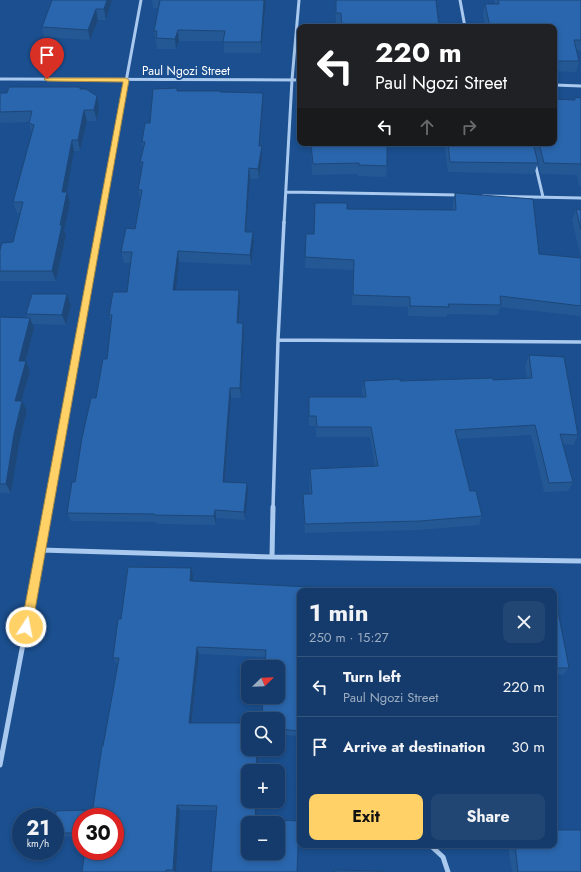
<!DOCTYPE html>
<meta charset="utf-8">
<style>
:root{--surface:#143b6b;--page:#214673;--text:#f1f3f6;--muted:#9dadc1;--line:#33557e;--accent:#ffd166}
body{margin:0;font-family:Jost,sans-serif;background:var(--page);color:var(--text);height:100vh;display:flex;flex-direction:column;font-size:15px;white-space:nowrap}
*{box-sizing:border-box;margin:0}
p{font-size:13px;color:var(--muted)}
.icon{flex:none;width:22px;height:22px;fill:none;stroke:currentColor;stroke-width:2;stroke-linecap:round;stroke-linejoin:round}
.map{position:relative;flex:1;overflow:hidden}
.details{position:absolute;left:297px;top:588px;width:260px;height:260px;display:flex;flex-direction:column;background:var(--surface);border-radius:8px;box-shadow:0 2px 6px #0003,0 0 0 1px var(--line)}
.details>*{flex:none}
.top-card{position:absolute;left:297px;top:24px;width:260px;height:122px;border-radius:8px;box-shadow:0 2px 6px #0003,0 0 0 1px var(--line);background:#202124;color:#fff;overflow:hidden}
.needle{width:26px;rotate:67deg}
.buttons{position:absolute;left:241px;top:660px;display:grid;gap:8px}
.buttons a{display:grid;place-items:center;width:44px;height:44px;border-radius:8px;background:var(--surface);box-shadow:0 2px 6px #0003,0 0 0 1px var(--line);font-size:20px}
.speed{position:absolute;left:12px;top:808px;display:flex;gap:8px;font-size:20px;font-weight:700;text-align:center}
.speed>*{display:grid;place-content:center;width:52px;height:52px;border-radius:50%;background:var(--surface);box-shadow:0 2px 6px #0003,0 0 0 1px var(--line);line-height:1}
.speed small{font-size:10px;font-weight:400}
.speed .limit{border:6px solid #d22;background:#fff;color:#111}
.pin{position:absolute;display:grid;place-items:center;width:34px;height:34px;color:#fff;margin:-41px -17px;border-radius:50% 50% 50% 0;rotate:-45deg;box-shadow:0 0 4px #0007}
.pin .icon{rotate:45deg}
.me{position:absolute;width:44px;margin:-22px;rotate:11deg;stroke-linejoin:round;filter:drop-shadow(0 0 3px #0008)}
.turn{display:flex;align-items:center;gap:14px;height:84px;padding:0 12px;font-size:18px}
.turn .icon{width:52px;height:52px;stroke-width:2.5}
.turn b{display:block;font-size:28px;line-height:34px}
.lanes{display:flex;align-items:center;height:38px;padding:0 12px;background:#0003;justify-content:center;gap:20px;direction:ltr}
.lanes .off{opacity:.35}
.round{display:grid;place-items:center;flex:none;width:42px;height:42px;border-radius:8px;background:var(--page)}
.summary{display:flex;align-items:center;justify-content:space-between;height:68px;padding:0 12px}
h1{font-size:24px;font-weight:700;line-height:30px}
.action{display:flex;gap:8px;margin-top:auto;padding:8px 12px}
.action a{flex:1;height:46px;border-radius:8px;background:var(--accent);color:#111;font-size:16px;font-weight:700;line-height:46px;text-align:center}
.action a+a{background:var(--page);color:var(--text)}
ul{padding:0;list-style:none}
li{display:flex;align-items:center;gap:12px;height:60px;padding:0 12px;border-top:1px solid var(--line)}
li div{flex:1}
li b{display:block;font-size:15px}
li em{font-style:normal}
.map>svg:first-child{display:block}
.lines{fill:none;stroke-linecap:round;stroke-linejoin:round}
.minor-far2{stroke:#a9c9ee;stroke-width:3}
.minor-far1{stroke:#a9c9ee;stroke-width:3.5}
.minor{stroke:#a9c9ee;stroke-width:5}
.wall{fill:#245895}
.shaded-wall{fill:#1d4779}
.building{fill:#2a66ad;stroke:#1d4779;fill-rule:evenodd}
.route{fill:#ffd166;stroke:#a68842}
.labels{text-anchor:middle;dominant-baseline:central;stroke-width:4;stroke-linejoin:round;paint-order:stroke}
.far-street-label{font-size:12px;fill:#fff;stroke:#1b4f8f}
</style>
<div class="map">
<svg width="581" height="872" viewBox="0 0 581 872">
<rect width="100%" height="100%" fill="#1b4f8f"/>
<g class="lines">
<path class="minor-far2" d="M460,0L465,27
M0,79L300,80
M554,85L581,86
M535,163L543,197
M287,192L459,195
M483,196L581,198
M100,223L141,0
M284,223L292,80L299,0"/>
<path class="minor-far1" d="M278,340L581,342
M49,508L101,222
M273,508L278,340L284,222"/>
<path class="minor" d="M41,550L272,557L581,561
M272,557L273,507
M0,765L49,507
M430,845L443,857L448,872"/>
</g>
<path class="wall" d="M112,0L106,20H98L90,40L44,37L42,27Z
M152,0H266L261,53H224V41H179L176,49H157L154,31L159,8H153Z
M335,0H436L439,27H341V24L336,23Z
M494,0H581V51L576,50L579,61L576,72L554,71V27H485L483,14L485,4H495Z
M81,89L99,107L97,121H87L80,151H74L67,192L70,203L64,231L66,235L56,281H0V250L13,242L21,213H17L13,202L32,134L29,123V122L0,123V93Z
M177,91L263,93V104L260,146L262,156L259,179H250L246,232L254,243L251,265L179,262L176,290H239L240,301L239,323H243L244,333L241,398H231L225,482L248,492L245,520L216,518V525L156,524V522L71,521L67,513L96,398L107,359L111,323L109,315L127,292L130,263H124L121,252L135,229L140,200L138,190L142,170L140,162L143,148L142,142L150,123Z
M575,97L581,98V185H579L577,175L541,174L533,143H554Z
M311,143H387V166L386,177L358,176V174L312,175Z
M444,143H533L538,163L534,174L448,172Z
M455,193L539,254L581,258V316L500,307L498,315L447,314L446,317L408,316V307L352,305L353,270L305,268L306,234H314L347,209L453,210V204Z
M576,209L581,210V258L572,220Z
M67,294L71,305L66,325L32,324L34,328L26,361L30,371L22,401L27,410L19,444L11,493H0V317L27,318L26,314Z
M529,355L578,435L573,445L563,444L573,482L568,491L544,492L531,435L457,439L470,491L482,516L479,525L418,530L305,533L303,504V494H310L309,478L310,469L375,466L370,437H316V426H309V397H363L362,391L364,381L493,380L527,378L525,366Z
M193,576L192,581L300,591V736L278,735V719L266,657L199,654L192,723L248,749H258L257,771L248,801H257L256,819L297,872L216,810H180L176,872H82L115,851L81,817V836L59,837L55,834V822L90,810L93,808L118,664H117L113,658L121,619Z
M554,596L569,668L563,675L554,674Z
M508,845H554L581,872H512Z"/>
<path class="shaded-wall" d="M107,0H112L106,20L104,9Z
M264,0H266L261,53V42Z
M96,9L98,20L90,40L88,30Z
M178,30L179,41L176,49L175,39Z
M263,93V104L259,156V146Z
M97,96L99,107L97,121L94,110Z
M84,110L87,121L80,151L78,140Z
M72,140L74,151L66,197L67,192L70,203L64,231L66,235L56,281L52,271L60,225L62,192Z
M262,146V156L259,179L258,169Z
M249,168L250,179L245,242V232Z
M253,232L254,243L251,265L250,255Z
M178,251L179,262L175,300L173,290Z
M239,290L240,301L238,333L237,323Z
M67,294L71,305L66,325L62,315Z
M30,318L34,328L24,368L26,361L30,371L19,410L15,401L19,361Z
M243,323L244,333L241,398L240,388Z
M230,388L231,398L224,491L223,482Z
M22,401L27,410L19,444L11,493L6,484L14,434Z
M247,483L248,492L245,520L244,512Z
M215,510L216,518V525L214,516Z
M191,568L193,576L192,589L190,581Z
M197,647L199,654L191,728L189,723Z
M257,749H258L257,771H256Z
M256,801H257L256,823L255,819Z
M177,805L180,810L176,872H175L173,870Z"/>
<path class="building" d="M52,0H107L104,9H96L88,30L42,27Z
M160,0H264L261,42H223L225,31L178,30L175,39L156,38L157,31H154Z
M336,0H436L439,27H342L341,13H336Z
M498,0H581V40H574L579,61H554V27H490L485,4H499Z
M9,87H80V89H86L97,96L94,110H84L78,140H72L62,192H67L60,225H62L52,271H0V250L2,243L13,242L23,202H13L34,125L29,123L32,111L0,112V93H7Z
M177,88V91H220V92L263,93L259,146H262L258,169L249,168L245,232H253L250,255L178,251L173,290H239L237,323H243L240,388H230L223,482L247,483L244,512L215,510L214,516L154,515V514L67,513L72,482H75L82,438L91,398H96L103,359H107L112,315H109L113,292H127L132,252H121L126,228L135,229L142,190H138L143,162H140L145,142H142L145,123H150L153,89Z
M575,97L581,98V166V164L544,163L539,143H554V99L575,100Z
M311,143H387V166L359,165V163L313,164Z
M448,143H533L538,163L450,162Z
M455,193L533,199L539,254L581,258V306L500,296L501,305L448,304L449,307L410,306V297L353,295L354,260L305,257L306,234H314L315,203H347V209L456,210Z
M576,209L581,210V230Z
M32,294H67L62,315L26,314Z
M0,317L30,318L19,361H26L15,401H22L14,434L6,484H0Z
M529,355L564,357L578,435L560,434L573,482L549,483L535,425L455,430L470,491H476L482,516L420,521L305,524L303,494H312L310,469L378,466L371,427H317L316,416H309V397H366L364,381L400,379V381L493,378V380L532,378Z
M128,567L191,568L190,581L310,587V591H300V731L278,729V719H262L263,697H278V667H265L266,650L197,647L189,723H248V749H257L256,771H248V801H256L255,819L299,821L297,872H211L217,806L177,805L173,870H166V872H82L85,851H115V817H81V833H55V822L56,811L90,810L91,808H93L102,746H103L119,658H113L118,619H121ZM248,823H278V853H248Z
M437,590V591H396Z
M554,596H555L569,668H554Z
M554,830H581V872H518L515,845H554Z
M334,870L382,871V872H334Z"/>
<path class="route" d="M45,78H126L129,80L32,627L30,631L26,632L23,631L21,627L123,82L47,81L44,79Z"/>
<g class="labels">
<g class="far-street-label">
<text x="186" y="71">Paul Ngozi Street</text>
</g>
</g>
</svg>
<div class="buttons">
<a><svg class="needle" viewBox="-14 -14 28 28"><path d="M0-13l5 13h-10z" fill="#e53935"/><path d="M0 13l5-13h-10z" fill="#9dadc1"/></svg></a>
<a><svg class="icon" aria-label="search" viewBox="0 0 24 24"><circle cx="10" cy="10" r="6"/><path d="M15 15l6 6"/></svg></a>
<a>+</a>
<a>−</a>
</div>
<div class="speed"><div>21<small>km/h</small></div><div class="limit">30</div></div>
<div class="pin" style="left:47px;top:79px;background:#d93025"><svg class="icon" aria-label="arrive" viewBox="0 0 24 24"><path d="M6 21V4h12l-3 4 3 4H6"/></svg></div>
<svg class="me" style="left:26px;top:627px" viewBox="-20 -20 40 40"><circle r="17" fill="#ffd166" stroke="#fff" stroke-width="3"/><path d="M0-11L8 9 0 5-8 9z" fill="#fff"/></svg>
<div class="top-card">
<div class="turn"><svg class="icon" aria-label="left" viewBox="0 0 24 24"><path d="M17 20v-9H6M10 6l-5 5 5 5"/></svg><div><b>220 m</b>Paul Ngozi Street</div></div>
<div class="lanes"><svg class="icon" aria-label="left" viewBox="0 0 24 24"><path d="M17 20v-9H6M10 6l-5 5 5 5"/></svg><svg class="icon off" aria-label="ahead" viewBox="0 0 24 24"><path d="M12 20V5M6 11l6-6 6 6"/></svg><svg class="icon off" aria-label="right" viewBox="0 0 24 24"><path d="M7 20v-9h11M14 6l5 5-5 5"/></svg></div>
</div>
<section class="details">
<div class="summary"><div><h1>1 min</h1><p>250 m · 15:27</p></div><a class="round"><svg class="icon" aria-label="close" viewBox="0 0 24 24"><path d="M6 6l12 12M18 6L6 18"/></svg></a></div>
<ul>
<li><svg class="icon" aria-label="left" viewBox="0 0 24 24"><path d="M17 20v-9H6M10 6l-5 5 5 5"/></svg><div><b>Turn left</b><p>Paul Ngozi Street</p></div><em>220 m</em></li>
<li><svg class="icon" aria-label="arrive" viewBox="0 0 24 24"><path d="M6 21V4h12l-3 4 3 4H6"/></svg><div><b>Arrive at destination</b></div><em>30 m</em></li>
</ul>
<div class="action"><a>Exit</a><a>Share</a></div>
</section>
</div>
